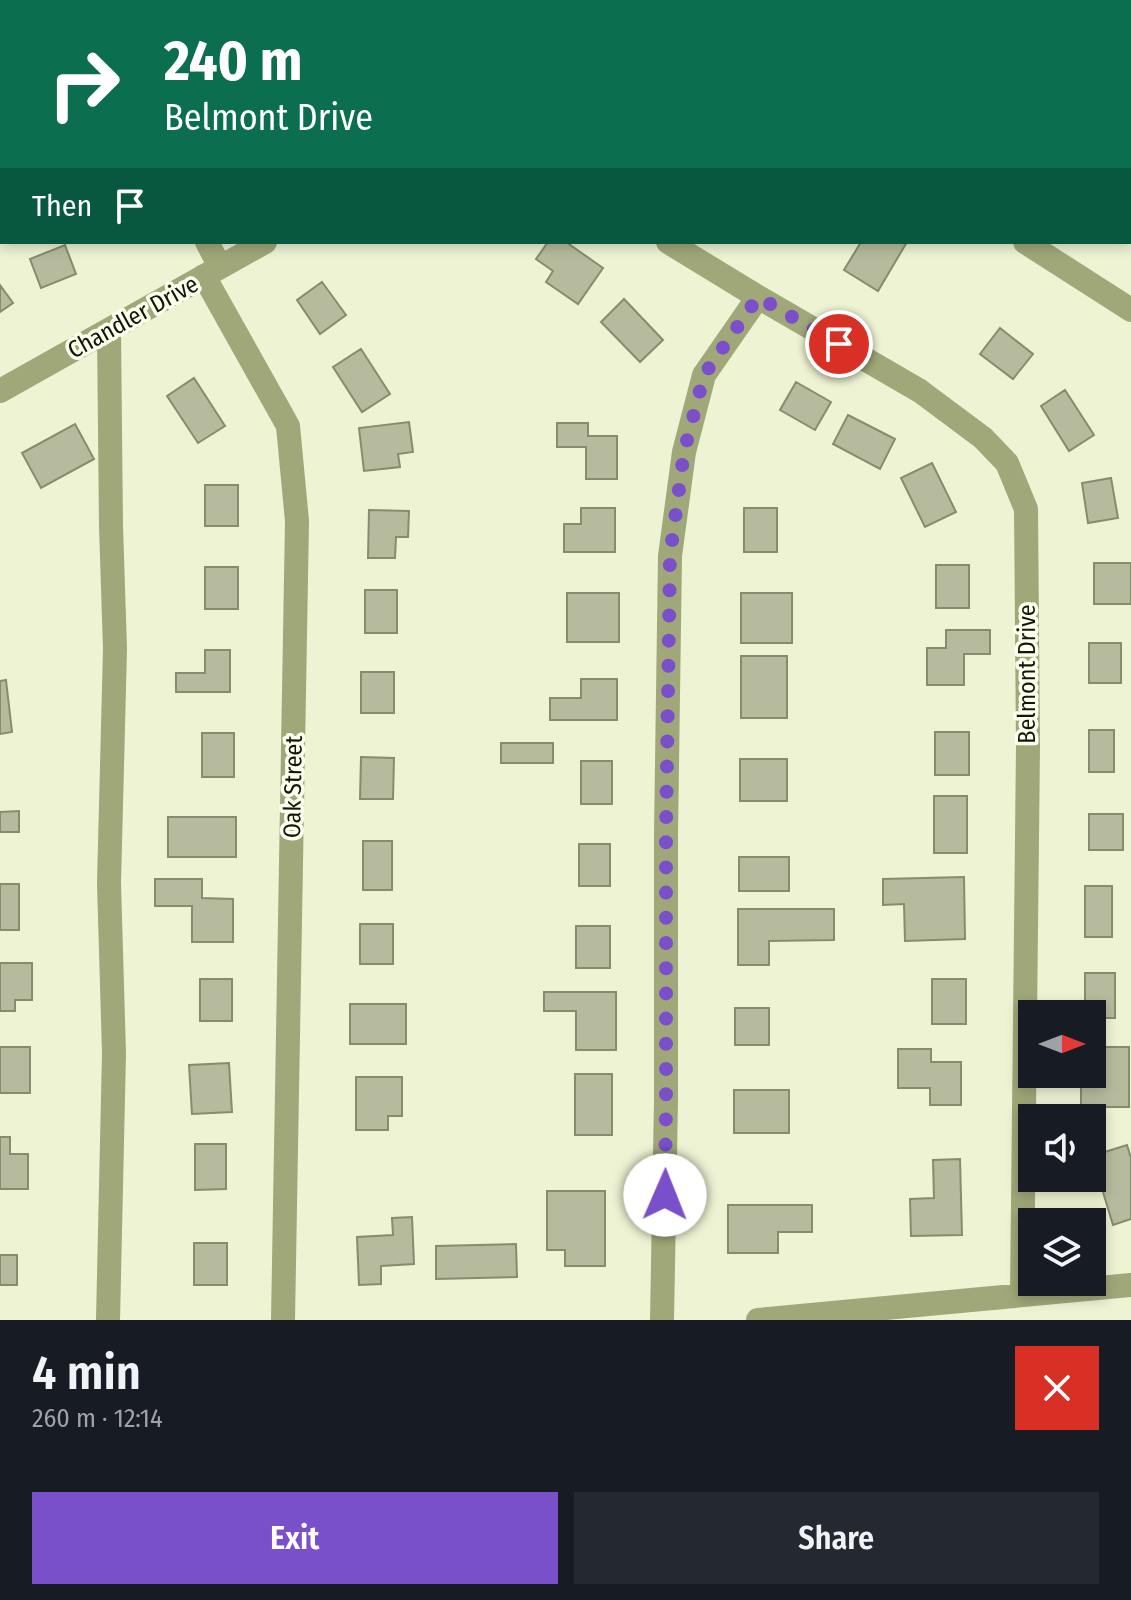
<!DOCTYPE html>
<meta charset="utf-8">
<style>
:root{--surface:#171b24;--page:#242831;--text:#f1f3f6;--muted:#9ea1a6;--accent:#7950c9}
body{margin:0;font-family:"Fira Sans Condensed",sans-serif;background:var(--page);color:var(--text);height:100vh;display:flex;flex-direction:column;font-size:30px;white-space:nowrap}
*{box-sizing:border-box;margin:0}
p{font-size:26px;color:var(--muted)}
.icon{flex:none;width:44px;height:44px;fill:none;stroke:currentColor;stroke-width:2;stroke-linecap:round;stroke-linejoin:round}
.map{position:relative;height:1320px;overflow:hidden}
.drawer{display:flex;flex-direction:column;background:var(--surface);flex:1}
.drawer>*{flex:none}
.hud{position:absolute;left:0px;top:0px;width:1132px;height:244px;box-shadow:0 4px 12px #0003;background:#0b6e4f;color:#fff;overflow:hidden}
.needle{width:52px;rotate:90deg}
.buttons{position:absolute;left:1018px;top:1000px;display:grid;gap:16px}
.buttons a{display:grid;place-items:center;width:88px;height:88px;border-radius:0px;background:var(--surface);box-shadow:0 4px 12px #0003;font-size:40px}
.pin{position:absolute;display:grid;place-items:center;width:68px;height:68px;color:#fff;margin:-34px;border:4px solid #fff;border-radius:50%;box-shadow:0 2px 8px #0007}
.me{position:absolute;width:88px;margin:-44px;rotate:1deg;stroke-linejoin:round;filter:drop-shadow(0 0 6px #0008)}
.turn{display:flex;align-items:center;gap:28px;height:168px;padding:0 32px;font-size:36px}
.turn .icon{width:104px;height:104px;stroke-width:2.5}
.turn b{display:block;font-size:56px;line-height:68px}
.then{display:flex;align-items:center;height:76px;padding:0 32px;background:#0003;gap:16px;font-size:30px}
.round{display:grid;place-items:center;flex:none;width:84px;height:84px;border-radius:0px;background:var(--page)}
.head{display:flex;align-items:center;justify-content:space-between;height:136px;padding:0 32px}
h1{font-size:48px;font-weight:600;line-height:60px}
.button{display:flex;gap:16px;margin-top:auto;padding:16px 32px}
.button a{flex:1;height:92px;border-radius:0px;background:var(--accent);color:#fff;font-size:32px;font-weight:600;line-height:92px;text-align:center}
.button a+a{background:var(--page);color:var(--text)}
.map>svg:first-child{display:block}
.building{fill:#b6bb9d;stroke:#878c6f;stroke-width:2}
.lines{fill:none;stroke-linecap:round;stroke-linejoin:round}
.minor{stroke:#a0a778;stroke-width:24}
.route{stroke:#7950c9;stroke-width:14;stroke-dasharray:0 25.2}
.labels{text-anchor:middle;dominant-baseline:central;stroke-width:7;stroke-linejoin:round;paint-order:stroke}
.street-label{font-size:24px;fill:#13150a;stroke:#fbffec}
</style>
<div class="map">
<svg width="1131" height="1320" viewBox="0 0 1131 1320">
<rect width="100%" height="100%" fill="#edf3d3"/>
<path class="building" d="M30,0H85V2H29Z
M0,78L2,80V130L0,128Z
M548,242H566L603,268L578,304L546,282L553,271L536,259Z
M861,242H907L878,291L844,270Z
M65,245L76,274L41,288L30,259Z
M322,282L346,315L320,334L297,300Z
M0,285L13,303L0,312Z
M624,299L663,340L640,362L601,322Z
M1000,328L1033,354L1013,379L980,354Z
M361,349L390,394L362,412L333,367Z
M194,378L225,426L198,443L167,396Z
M796,382L831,402L815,430L780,410Z
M1065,390L1094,435L1069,451L1041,406Z
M848,415L895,439L880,469L833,444Z
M409,422L413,452L398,454L400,467L364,471L359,428Z
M557,423H588V436H617V479H586V447H557Z
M75,424L94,459L41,488L22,453Z
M932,463L956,512L925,527L901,478Z
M1111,478L1118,518L1088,523L1082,483Z
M205,485H238V526H205Z
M581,508H615V552H564V524H581Z
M744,508H777V552H744Z
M369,510L409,511L408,537H396L395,558H368Z
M1094,563H1131V604H1094Z
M936,565H969V608H936Z
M205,567H238V609H205Z
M365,590H397V633H365Z
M567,593H619V642H567Z
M741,593H792V643H741Z
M946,630H990V654H964V685H927V648H946Z
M1089,643H1121V683H1089Z
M205,650H230V692H176V673H205Z
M741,656H787V718H741Z
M361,672H394V713H361Z
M581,679H617V720H550V698H581Z
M6,680L12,732L0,734V681Z
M1089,730H1114V772H1089Z
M935,732H969V775H935Z
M202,733H234V777H202Z
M501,743H553V763H501Z
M361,757L394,758L393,799H360Z
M740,759H787V801H740Z
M581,761H612V804H581Z
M934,796H967V853H934Z
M19,811V832H0V812Z
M1089,814H1123V850H1089Z
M168,817H236V857H168Z
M363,841H392V890H363Z
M579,844H610V886H579Z
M739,857H789V891H739Z
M964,877L965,939L905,941L904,904L883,905V879Z
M155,879H202V898L233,899V942H192V906H155Z
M0,884H19V930H0Z
M1085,886H1112V937H1085Z
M738,909H834V940L769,941V965H738Z
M360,924H393V964H360Z
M576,926H610V968H576Z
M0,963H32V1000H15V1011H0Z
M1085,973H1115V1018H1092V1014H1085Z
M200,979H232V1021H200Z
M932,979H966V1024H932Z
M544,992H616V1050H576V1011H544Z
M350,1004H406V1044H350Z
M735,1008H769V1045H735Z
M0,1047H30V1093H0Z
M1092,1047H1129V1107H1081V1074H1092Z
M898,1049H931V1062H961V1105H930V1088H898Z
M229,1063L232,1112L192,1114L189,1065Z
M575,1074H612V1135H575Z
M356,1077H402V1116H388V1130H356Z
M734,1090H789V1133H734Z
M0,1137H10V1154H28V1189H0Z
M195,1144H226V1189L195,1190Z
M1127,1145L1131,1158V1219L1113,1225L1092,1156Z
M960,1159L962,1235L911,1236L910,1199L934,1198L933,1160Z
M547,1191H605V1266H565V1250H547Z
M728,1205H812V1232H778V1253H728Z
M412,1217L414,1264L381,1266V1284L359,1285L357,1237L393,1235L392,1218Z
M194,1243H227V1285H194Z
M516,1244L517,1277L436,1279V1246Z
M0,1255H17V1285H0Z"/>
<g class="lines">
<path class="minor" d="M212,0V2
M269,0L273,2
M629,0L632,2
M974,0L977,2
M441,2L442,0
M1130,95H1131
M207,242L220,267
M668,242L758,297L920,391L983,438L1007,463L1026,509L1028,746L1022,1295
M1025,242L1131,310
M204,276L288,426L297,521L283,1320
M0,391L265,242
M108,1320L114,1053L109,883L115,649L111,526L109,330
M662,1320L666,1101V833L670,556L684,452L704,375L758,297
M758,1320L1131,1285"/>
</g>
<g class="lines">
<path class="route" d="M665,1195L666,1101V833L670,556L684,452L704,375L758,297L839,344"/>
</g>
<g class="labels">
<g class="street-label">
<text transform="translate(133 317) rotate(-29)">Chandler Drive</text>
<text transform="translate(1027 674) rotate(-90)">Belmont Drive</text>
<text transform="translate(293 787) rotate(-89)">Oak Street</text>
</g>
</g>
</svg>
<div class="buttons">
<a><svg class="needle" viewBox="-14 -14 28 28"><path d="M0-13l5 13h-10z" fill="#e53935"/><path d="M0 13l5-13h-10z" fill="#9ea1a6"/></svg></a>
<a><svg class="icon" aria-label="sound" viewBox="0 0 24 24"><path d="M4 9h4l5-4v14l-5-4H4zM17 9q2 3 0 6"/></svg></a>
<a><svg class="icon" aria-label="layers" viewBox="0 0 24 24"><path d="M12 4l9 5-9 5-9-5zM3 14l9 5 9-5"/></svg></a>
</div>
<div class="pin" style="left:839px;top:344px;background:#d93025"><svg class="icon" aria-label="arrive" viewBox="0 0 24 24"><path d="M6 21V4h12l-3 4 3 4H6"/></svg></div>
<svg class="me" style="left:665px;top:1195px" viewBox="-20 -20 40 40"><circle r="19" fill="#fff"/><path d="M0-13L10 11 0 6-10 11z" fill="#7950c9"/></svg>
<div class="hud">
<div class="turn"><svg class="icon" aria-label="right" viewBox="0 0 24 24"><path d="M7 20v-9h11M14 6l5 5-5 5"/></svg><div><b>240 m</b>Belmont Drive</div></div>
<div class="then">Then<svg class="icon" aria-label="arrive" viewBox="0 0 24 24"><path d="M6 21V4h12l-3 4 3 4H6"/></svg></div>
</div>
</div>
<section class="drawer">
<div class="head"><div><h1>4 min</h1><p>260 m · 12:14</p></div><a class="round" style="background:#d93025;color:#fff"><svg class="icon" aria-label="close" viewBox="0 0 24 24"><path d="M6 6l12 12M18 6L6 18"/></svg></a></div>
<div class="button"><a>Exit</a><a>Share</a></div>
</section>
